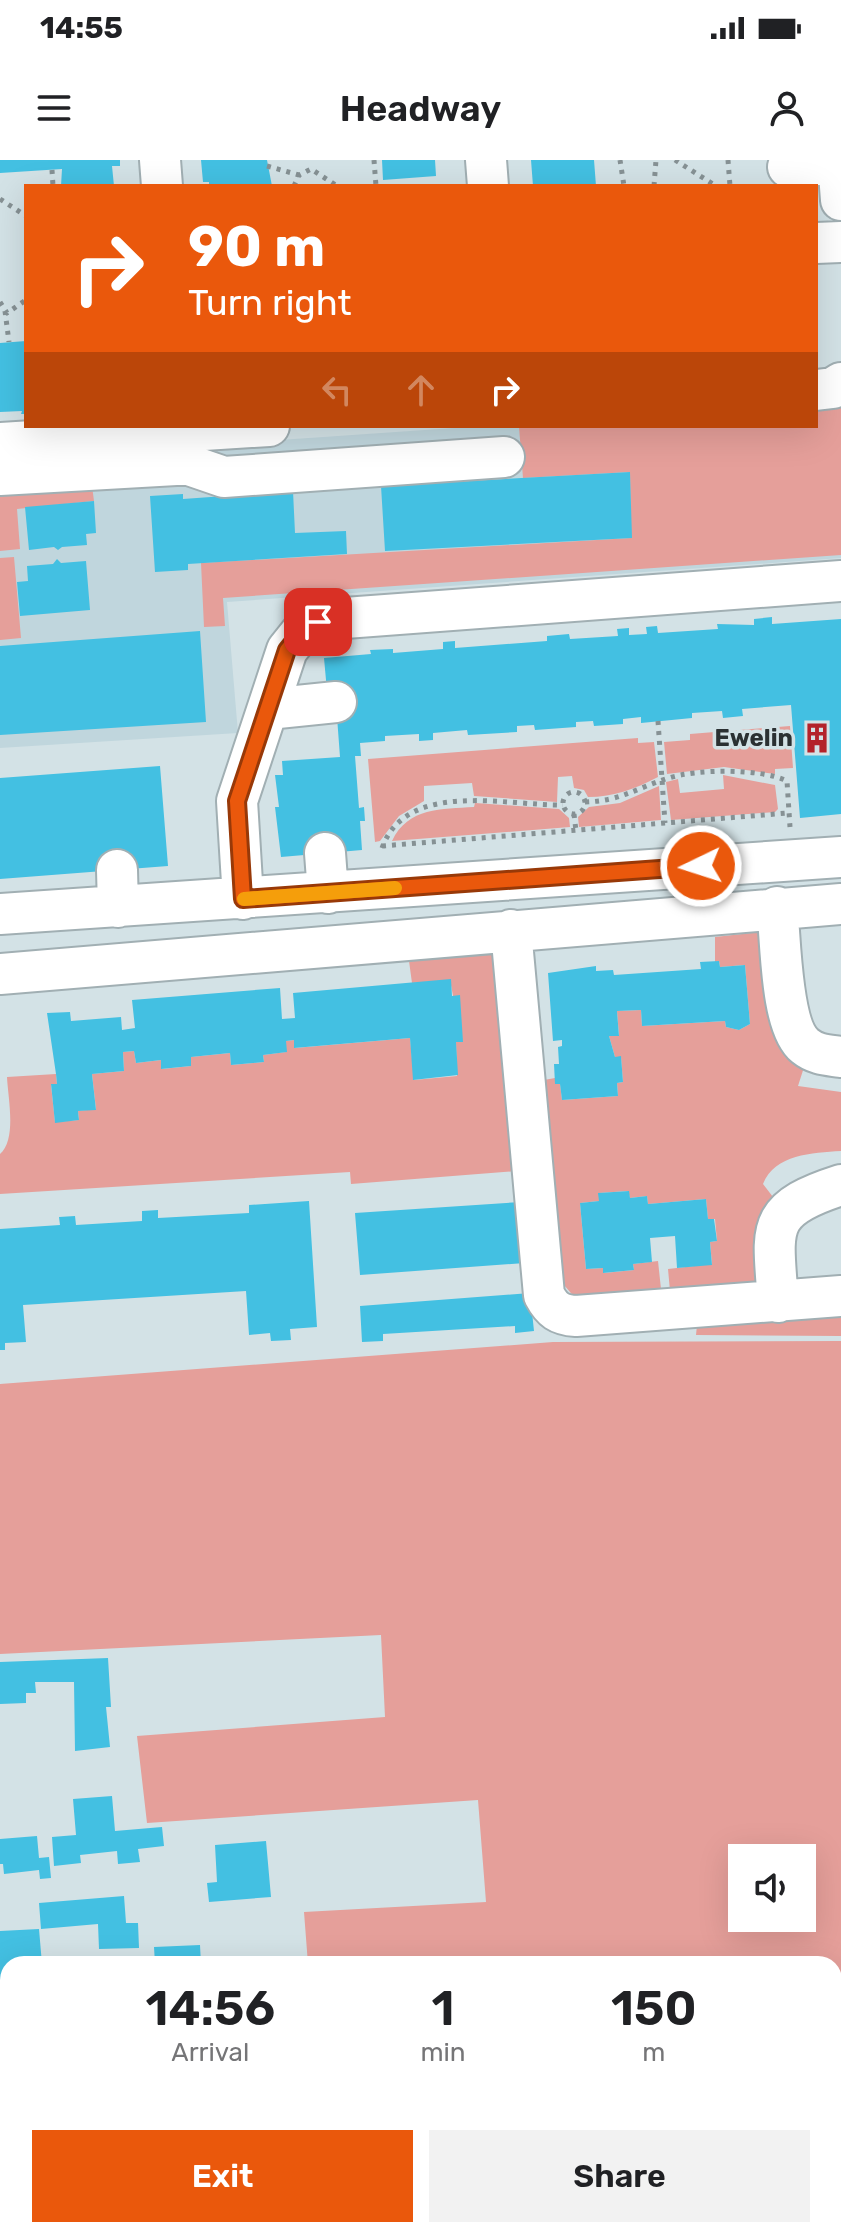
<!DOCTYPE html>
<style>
:root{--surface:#fff;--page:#f2f2f2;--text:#202124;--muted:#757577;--accent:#ea580c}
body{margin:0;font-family:Rubik,sans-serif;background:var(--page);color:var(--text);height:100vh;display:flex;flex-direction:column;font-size:30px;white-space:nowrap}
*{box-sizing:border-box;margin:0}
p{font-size:26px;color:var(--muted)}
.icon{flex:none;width:44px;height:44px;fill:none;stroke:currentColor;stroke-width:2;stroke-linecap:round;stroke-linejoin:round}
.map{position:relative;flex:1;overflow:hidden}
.side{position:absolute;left:0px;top:1796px;width:842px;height:282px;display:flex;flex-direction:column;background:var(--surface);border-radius:24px 24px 0 0;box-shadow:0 8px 32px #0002}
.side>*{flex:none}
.banner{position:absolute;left:24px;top:24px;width:794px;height:244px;border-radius:0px;box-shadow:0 8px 32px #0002;background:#ea580c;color:#fff;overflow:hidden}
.tools{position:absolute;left:728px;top:1684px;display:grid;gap:16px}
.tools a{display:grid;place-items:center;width:88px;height:88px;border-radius:0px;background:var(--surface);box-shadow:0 8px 32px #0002;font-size:40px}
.pin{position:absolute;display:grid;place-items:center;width:68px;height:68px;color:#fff;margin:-34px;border-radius:16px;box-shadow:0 4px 12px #0006}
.me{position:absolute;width:88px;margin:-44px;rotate:266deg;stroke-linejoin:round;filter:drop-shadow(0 0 6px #0008)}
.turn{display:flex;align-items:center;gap:28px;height:168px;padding:0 32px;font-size:36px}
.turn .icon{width:104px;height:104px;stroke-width:2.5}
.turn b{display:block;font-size:56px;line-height:68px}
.lanes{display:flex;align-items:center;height:76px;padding:0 32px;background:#0003;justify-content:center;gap:40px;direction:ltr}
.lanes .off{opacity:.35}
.eta{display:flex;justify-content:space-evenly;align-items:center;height:136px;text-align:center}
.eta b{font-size:48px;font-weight:600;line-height:56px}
.primary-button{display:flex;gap:16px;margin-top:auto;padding:16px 32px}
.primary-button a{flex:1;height:92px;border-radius:0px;background:var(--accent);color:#fff;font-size:32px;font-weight:600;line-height:92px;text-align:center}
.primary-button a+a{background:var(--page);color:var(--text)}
.status{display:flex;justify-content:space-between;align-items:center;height:56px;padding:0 40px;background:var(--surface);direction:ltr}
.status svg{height:22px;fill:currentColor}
header{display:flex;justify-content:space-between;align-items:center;height:104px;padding:0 32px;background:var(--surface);font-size:36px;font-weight:600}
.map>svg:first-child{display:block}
.built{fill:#c0d6dd}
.green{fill:#e59f9a;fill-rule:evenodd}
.building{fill:#43c0e2}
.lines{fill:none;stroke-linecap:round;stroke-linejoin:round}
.minor-casing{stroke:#a1afb3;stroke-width:44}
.path{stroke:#869194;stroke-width:5;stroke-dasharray:4 6;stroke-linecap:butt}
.minor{stroke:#fff;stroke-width:40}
.route-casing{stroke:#983908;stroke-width:20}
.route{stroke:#ea580c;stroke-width:14}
.slow{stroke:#f59e0b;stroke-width:14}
.labels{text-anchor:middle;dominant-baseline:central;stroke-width:7;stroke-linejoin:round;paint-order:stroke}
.poi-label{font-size:24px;font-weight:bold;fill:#2a3032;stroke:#d3e2e6;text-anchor:end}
</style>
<div class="status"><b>14:55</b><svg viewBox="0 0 49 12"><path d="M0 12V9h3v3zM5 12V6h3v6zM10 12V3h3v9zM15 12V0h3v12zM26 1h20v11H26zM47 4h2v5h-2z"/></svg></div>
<header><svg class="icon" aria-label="menu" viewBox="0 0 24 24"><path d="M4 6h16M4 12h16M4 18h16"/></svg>Headway<svg class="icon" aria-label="person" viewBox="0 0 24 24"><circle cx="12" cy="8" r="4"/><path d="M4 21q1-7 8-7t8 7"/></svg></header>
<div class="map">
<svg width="841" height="2077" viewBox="0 0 841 2077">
<rect width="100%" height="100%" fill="#d3e2e6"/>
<path class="built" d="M841,242V398L227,442L238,573L0,588V299L483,266H816Z"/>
<path class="green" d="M841,245V395L223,438L225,466L204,467L201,403L631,378L630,312L523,318L519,267L816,266V247Z
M92,326L94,341L17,349L20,389L0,391V331Z
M14,397L21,478L0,480V398Z
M790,566L793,608L775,609V614L724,607L667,614L664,582L690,580V574Z
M638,578V583L654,582L658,617C635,629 614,637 588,637L584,630L574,628L572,616L558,617L557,642L474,636L472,623L424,626V641L399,656L380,681L375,682L368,599Z
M723,615L775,625L778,649L775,652L671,660L666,622L678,619L680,633L724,629Z
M659,626L661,660L579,667L578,657L589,647L620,643Z
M475,643L559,649L569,658L570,667L392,681C408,647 442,649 474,647Z
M760,772L806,901L798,926L841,932V991C812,993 775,994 763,1024L773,1037L764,1056L761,1116L755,1124L670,1131L668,1109L712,1104L710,1082L717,1081L715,1059H708L706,1039L648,1044L647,1036L630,1038L628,1031L599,1033V1041L580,1043L586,1109L603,1108L604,1113L634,1110L633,1104L658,1101L661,1129L576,1139L564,1125L544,920L555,918V924H560L562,940L618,936L617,923L623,922L621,897H615L609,876L619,875L617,851L641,850L642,866L725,861L726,867L739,870L750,864L745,805L720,807L719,801L715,802V777Z
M494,794L517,1011L351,1024L350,1012L0,1034V994C17,979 8,939 7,917L56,914L57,924L51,925L55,962L79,960L78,951L96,949L92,914L124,911L123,892L134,891L136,903L161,900L162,909L191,906V897L230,893L231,905L264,902L263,895L286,892V881L294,880L295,888L410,878L414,920L457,916L456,882H462L450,820L412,823L409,801Z
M841,1156V1176L696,1175L697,1165Z
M841,1181V2077H444V2070H834V1804H308L304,1752L486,1742L478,1640L147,1663L137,1576L385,1557L381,1475L0,1494V1224L553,1182ZM742,1698H802V1758H742Z
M32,2070H274L157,2077H35Z"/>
<path class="building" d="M0,0H120V6H112L114,26H61L62,9L0,13Z
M201,0H267L272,26H209V22H203Z
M382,0H435L436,16L383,20Z
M531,0H594L596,26H533Z
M26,181V254H21L22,251L0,252V183Z
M630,312L632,378L385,391L381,326Z
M293,331L295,373L346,371L347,394L188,404V410L155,412L150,336L183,334V339Z
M94,341L96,373L86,374L87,385L62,387L58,390L54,387L29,390L25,347Z
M57,399L61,403L86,401L90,450L20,456L17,422L28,421L27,406L53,404Z
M772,457V464L841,459V654L800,658L791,545L742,549L743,556L723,558L722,551L692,553V558L641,563V557L623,559V564L594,566L593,561L576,562V567L535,570L534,565L517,566V572L468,575L467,570L433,573V580L419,581V574L385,576V581L360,583L361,596H355L359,648L364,647L365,661H360L362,690L281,697L275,647H279L275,615H283L282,601L340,597L335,530L327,531L324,498L371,494L370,490L393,489V493L443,489V482L455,481V488L547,481V476L569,474L570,479L618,476L617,469L629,468V475L647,474L646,467L657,466L658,473L718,469L717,464L754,465V459Z
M200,471L206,562L0,575V486Z
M160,606L168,706L0,719V618Z
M719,801L720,807L745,805L750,864L739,870L726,867L725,861L642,866L641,850L617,851L619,876H609L615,897L621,896L623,922L617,923L618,936L562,940L560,924H555L554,904H559L558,887L562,886V880L553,881L548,813L596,806V811L613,810L614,815L701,809L700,802Z
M451,819L452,836L460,835L463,882H456L458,915L413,920L410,878L294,888V880L286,881L287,892L263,895L264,902L231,905L230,893L191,897V906L161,909V900L136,903L134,891L123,892L124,911L92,914L96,950L78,951L79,960L55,963L51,924H57L56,914L47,853L70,852L71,861L121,857L122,870L135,868L132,840L280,828L282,859L295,858L293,833Z
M629,1031L630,1038L647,1036L648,1044L706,1039L708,1059H714L717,1081L710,1082L712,1105L677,1108L675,1076L650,1078L652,1102L633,1104L634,1110L603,1113V1108L586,1109L580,1043L599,1041L598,1033Z
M309,1041L317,1167L290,1169L291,1180L271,1181L270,1173L249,1175L246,1131L23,1145L26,1182L5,1183V1190H0V1069L60,1065L59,1057L75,1056L76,1065L142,1061V1051L158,1050V1058L249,1053V1045Z
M521,1042L525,1103L360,1115L355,1053Z
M530,1133L534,1171L515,1173V1166L383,1174V1181L362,1182L360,1146Z
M108,1498L111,1547H106L110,1587L75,1591L74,1522H35L36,1533H26V1543L0,1544V1502Z
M112,1636L115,1671L162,1667L164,1686L138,1689L140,1702L118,1704L117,1691L80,1695L81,1703L54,1706L52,1677L76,1675L73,1639Z
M37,1676L39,1698L49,1697L51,1718L40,1719L39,1710L4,1714L3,1704H0V1679Z
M266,1681L271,1737L209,1742L207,1723L217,1722L215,1685Z
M124,1736L126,1763H138L139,1788L99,1789L98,1764L41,1769L39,1743Z
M39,1769L42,1804H8V1823H0V1771Z
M200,1785L201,1804H155L154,1787Z
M0,1853H8V1881L0,1882Z"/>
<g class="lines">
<g class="minor-casing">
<path id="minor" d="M160,0L162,26
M486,0L488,26
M838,0L841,40
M788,7L838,3
M816,83L841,82
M816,230L833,228L841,223
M0,283L269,266
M0,315L176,305H189L224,317L504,297
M268,549L336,542
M325,693L328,733
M117,710L118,747
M243,739L237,641L287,490L307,465L345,458L841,421
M777,747C781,779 780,866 805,886C816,895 828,895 841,897
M0,754L841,697
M511,770L544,1135C552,1150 559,1155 576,1156L841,1136
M0,814L841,744
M778,1142C773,1068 763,1050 841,1025
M0,2045L8,2065"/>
</g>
<path class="path" d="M374,0L376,26
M620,0L624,26
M675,0L716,26
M728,0L730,26
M267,6L299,15
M52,10L53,26
M294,26L299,15L311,9L337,26
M654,26L656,0
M0,39L26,56
M0,142L7,153L26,140
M5,151L9,182
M658,561L665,663
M563 643a11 11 0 1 1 22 0a11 11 0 1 1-22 0Z
M585,642C621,641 636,628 669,618C696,609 761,608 787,621L790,667
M574,654L576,671
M382,686L788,653
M382,688C407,619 507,646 563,645"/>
<use href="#minor" class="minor"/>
</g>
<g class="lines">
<g class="route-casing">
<path id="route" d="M318,462L307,465L287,490L237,641L243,739L701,706"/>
</g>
<use href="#route" class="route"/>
<path class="slow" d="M244,739L395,728"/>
</g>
<defs>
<g id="building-bare" transform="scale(2.4)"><path d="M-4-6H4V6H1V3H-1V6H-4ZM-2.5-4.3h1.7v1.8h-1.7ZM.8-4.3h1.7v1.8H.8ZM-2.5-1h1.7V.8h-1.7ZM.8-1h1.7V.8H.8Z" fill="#b3222a" stroke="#d3e2e6" stroke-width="2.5" paint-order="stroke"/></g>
</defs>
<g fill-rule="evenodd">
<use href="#building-bare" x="817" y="578"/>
</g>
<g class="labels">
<g class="poi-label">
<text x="793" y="578">Ewelin</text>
</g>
</g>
</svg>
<div class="tools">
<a><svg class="icon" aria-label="sound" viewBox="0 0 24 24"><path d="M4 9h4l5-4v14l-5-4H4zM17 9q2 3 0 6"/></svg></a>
</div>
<div class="pin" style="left:318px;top:462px;background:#d93025"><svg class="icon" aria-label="arrive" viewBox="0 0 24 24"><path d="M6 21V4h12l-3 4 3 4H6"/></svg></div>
<svg class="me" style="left:701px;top:706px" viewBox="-20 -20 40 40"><circle r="17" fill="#ea580c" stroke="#fff" stroke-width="3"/><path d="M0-11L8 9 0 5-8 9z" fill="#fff"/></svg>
<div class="banner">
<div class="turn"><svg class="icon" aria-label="right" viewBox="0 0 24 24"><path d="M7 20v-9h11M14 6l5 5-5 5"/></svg><div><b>90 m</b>Turn right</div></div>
<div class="lanes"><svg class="icon off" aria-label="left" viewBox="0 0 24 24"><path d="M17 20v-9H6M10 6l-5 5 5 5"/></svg><svg class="icon off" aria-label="ahead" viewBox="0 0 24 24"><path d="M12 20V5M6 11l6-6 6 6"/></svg><svg class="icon" aria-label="right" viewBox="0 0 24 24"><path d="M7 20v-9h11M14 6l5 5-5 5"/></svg></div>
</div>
<section class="side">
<div class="eta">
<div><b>14:56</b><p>Arrival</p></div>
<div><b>1</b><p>min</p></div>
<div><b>150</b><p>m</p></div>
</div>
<div class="primary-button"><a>Exit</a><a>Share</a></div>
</section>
</div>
